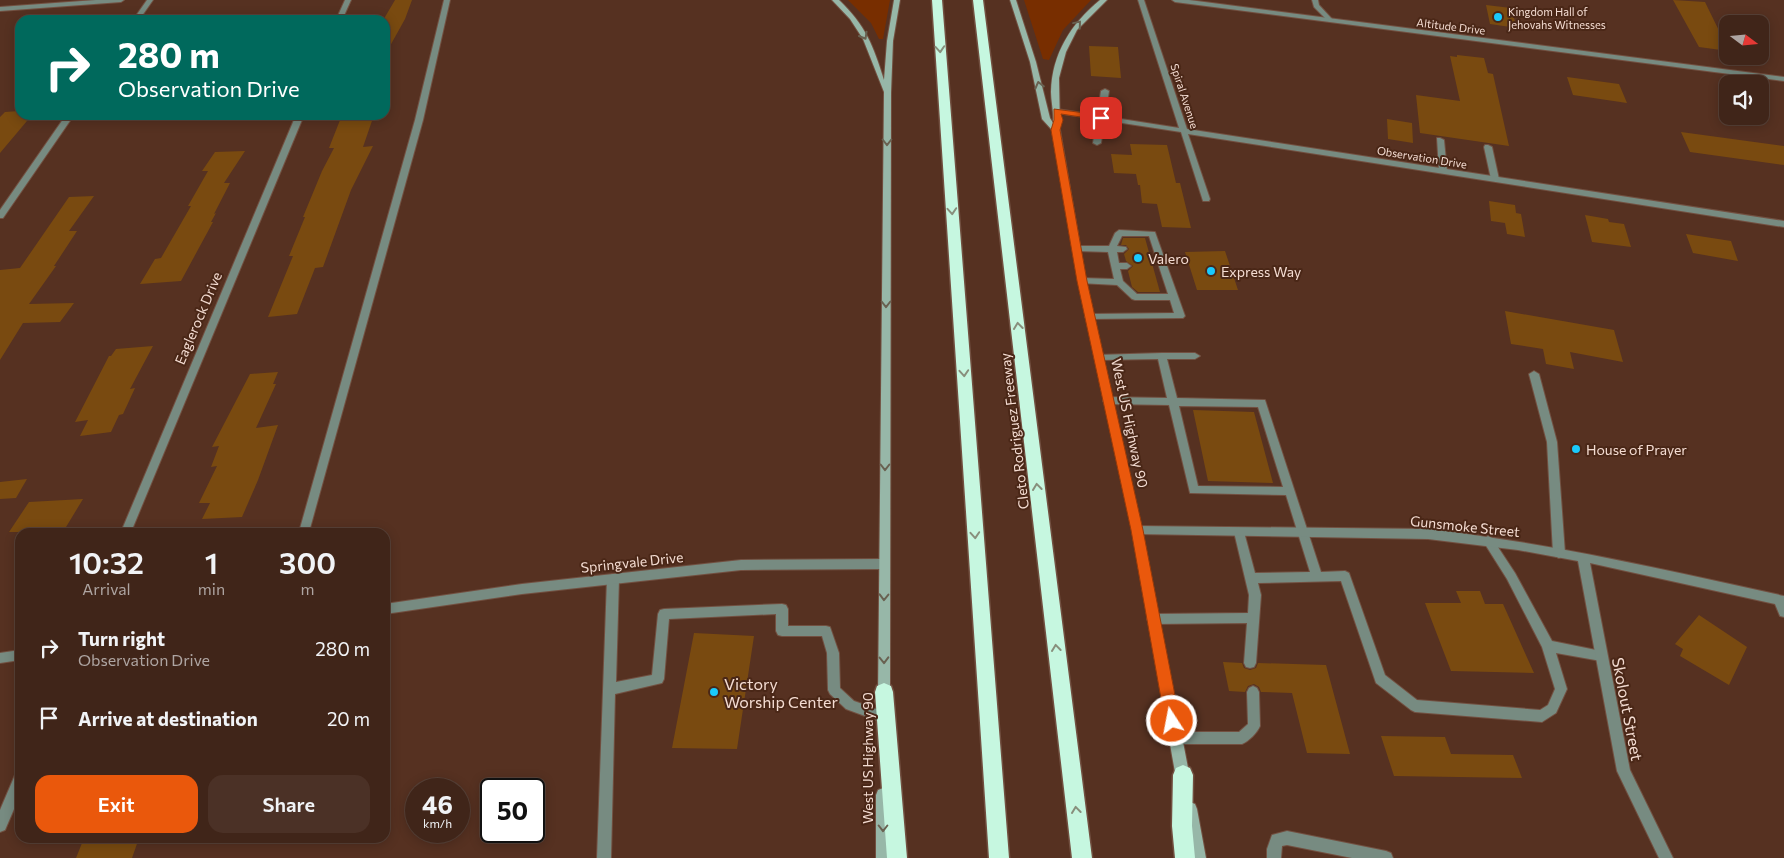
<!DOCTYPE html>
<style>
:root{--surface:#402519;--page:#4b3126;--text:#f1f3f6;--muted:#aea5a2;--line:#594238;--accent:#ea580c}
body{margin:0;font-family:Commissioner,sans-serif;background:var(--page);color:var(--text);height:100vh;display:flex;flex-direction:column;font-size:19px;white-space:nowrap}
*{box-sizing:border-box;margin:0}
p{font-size:16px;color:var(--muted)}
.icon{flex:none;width:28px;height:28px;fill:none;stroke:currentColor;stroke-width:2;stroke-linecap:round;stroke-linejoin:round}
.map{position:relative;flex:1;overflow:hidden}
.drawer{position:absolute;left:15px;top:528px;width:375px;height:315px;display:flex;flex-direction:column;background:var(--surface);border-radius:15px;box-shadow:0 2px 12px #0003,0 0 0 1px var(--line)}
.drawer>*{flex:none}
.guide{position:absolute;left:15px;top:15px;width:375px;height:105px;border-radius:15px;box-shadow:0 2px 12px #0003,0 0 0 1px var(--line);background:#00695c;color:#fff;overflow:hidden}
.needle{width:32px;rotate:106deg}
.buttons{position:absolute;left:1719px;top:15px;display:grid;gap:10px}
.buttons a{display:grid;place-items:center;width:50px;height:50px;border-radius:10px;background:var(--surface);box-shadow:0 2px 12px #0003,0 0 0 1px var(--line);font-size:25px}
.speed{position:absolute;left:405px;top:778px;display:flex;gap:10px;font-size:25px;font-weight:700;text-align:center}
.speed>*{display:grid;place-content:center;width:65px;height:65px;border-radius:50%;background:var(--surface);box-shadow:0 2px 12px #0003,0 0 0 1px var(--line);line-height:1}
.speed small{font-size:12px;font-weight:400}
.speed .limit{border:2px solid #111;border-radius:8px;background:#fff;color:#111}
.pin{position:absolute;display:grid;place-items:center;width:42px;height:42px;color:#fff;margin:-21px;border-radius:10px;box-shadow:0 2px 8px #0006}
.me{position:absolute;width:55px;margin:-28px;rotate:349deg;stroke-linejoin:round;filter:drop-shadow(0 0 4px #0008)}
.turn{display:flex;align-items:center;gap:18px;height:105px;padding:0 20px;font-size:22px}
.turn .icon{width:65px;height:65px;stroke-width:2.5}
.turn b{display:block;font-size:35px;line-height:42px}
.eta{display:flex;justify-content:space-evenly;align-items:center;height:85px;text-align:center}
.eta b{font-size:30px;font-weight:600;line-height:35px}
.action{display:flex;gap:10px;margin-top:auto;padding:10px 20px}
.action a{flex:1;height:58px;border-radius:15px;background:var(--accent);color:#fff;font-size:20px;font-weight:600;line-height:58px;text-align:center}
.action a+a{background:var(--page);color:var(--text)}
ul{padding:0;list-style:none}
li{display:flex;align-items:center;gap:15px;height:70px;padding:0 20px}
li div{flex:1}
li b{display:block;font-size:19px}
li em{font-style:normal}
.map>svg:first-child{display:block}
.green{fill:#782e00}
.building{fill:#794a10}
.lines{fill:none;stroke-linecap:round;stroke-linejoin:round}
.lane-casing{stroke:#725041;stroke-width:2}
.street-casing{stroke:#725041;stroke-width:2}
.secondary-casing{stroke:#725041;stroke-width:2}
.highway-casing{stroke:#725041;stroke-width:3}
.lane{fill:#778b81;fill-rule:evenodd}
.street{fill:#778b81;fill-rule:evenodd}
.secondary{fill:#97b7a8;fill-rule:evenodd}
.highway{fill:#c6f7e0;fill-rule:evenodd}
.oneway{stroke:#696151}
.oneway2{stroke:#888f7c}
.route{fill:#ea580c;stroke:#983908}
.poi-dot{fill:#1acafc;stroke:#4a2717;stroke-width:2}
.labels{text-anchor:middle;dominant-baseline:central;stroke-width:4;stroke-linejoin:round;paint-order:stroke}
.far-poi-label{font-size:11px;fill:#f4dcd2;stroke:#4a2717;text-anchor:start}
.far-street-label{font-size:11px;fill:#f4dcd2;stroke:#4a2717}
.poi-label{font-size:14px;fill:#f4dcd2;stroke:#4a2717;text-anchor:start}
.street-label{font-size:14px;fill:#f4dcd2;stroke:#4a2717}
.near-poi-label{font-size:16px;fill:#f4dcd2;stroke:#4a2717;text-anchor:start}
.near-street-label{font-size:16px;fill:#f4dcd2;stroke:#4a2717}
</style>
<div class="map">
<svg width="1784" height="858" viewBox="0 0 1784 858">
<rect width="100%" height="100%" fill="#563121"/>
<path class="green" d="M848,0H890L883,39H879L871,23Z
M1024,0H1091L1063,30L1049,60L1043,59Z"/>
<path class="building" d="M395,0H412L405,19L385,55V17Z
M1673,0L1705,2L1726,45L1718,44L1721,50L1699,47Z
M1486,5L1511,8L1517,28L1490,24Z
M1089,46L1118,47L1121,78L1091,76Z
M1457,55L1484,58L1488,73L1493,74L1509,146L1420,133L1416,95L1460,101L1450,56L1457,57Z
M1567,77L1619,84L1627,103L1573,95Z
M20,111V115H32L0,153V117L5,112Z
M342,115H374L363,147L373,146L351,190L323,267L315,268L297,314L268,317L293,256H289L305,217H303L322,171L334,148H329Z
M1387,119L1412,123L1413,143L1388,139Z
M1681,132L1784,146V165L1690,152Z
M1130,144L1167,145L1176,183H1180L1191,228L1162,227L1157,204L1142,203L1140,185H1138L1136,174L1114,173L1111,154L1132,155Z
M245,151L224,183H230L214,214L216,213L211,222H213L181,281L140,284L155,259L161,258L191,206H188L208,171H202L215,152Z
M94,196L69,231H77L54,266H56L29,304L74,303L60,322L23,323L0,360V270L20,268L69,197Z
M1489,201L1515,205L1516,213L1521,214L1525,237L1507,234L1505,223L1491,221Z
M1585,215L1608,219L1609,222L1624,224L1631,247L1592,242Z
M1686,234L1731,241L1738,261L1693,253Z
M1123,238H1145L1160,292H1138L1132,287L1128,271L1133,266L1126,261L1124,254L1129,249L1126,245H1121Z
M1225,251L1238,290H1197L1185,252Z
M1505,311L1614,330L1623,362L1570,352L1574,369L1546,364L1543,349L1511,344Z
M153,346L130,389L135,388L123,414L119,415L111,432L80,436L88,420L75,422L109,356H111L116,349Z
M278,372L273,384H276L256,428L278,425L258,480L242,517L202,519L210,503H199L217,466L211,467L219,446L212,447L250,374Z
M1193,410L1254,412L1273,483L1208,481Z
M27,479L16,498L0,499V482Z
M83,499L63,532H9L29,502Z
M1456,591H1480L1485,604H1503L1534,673L1451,671L1425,603H1461Z
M1699,615L1747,647L1729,685L1680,656L1683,649L1675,644Z
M694,633L754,636L737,749L672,748Z
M1223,662L1242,663L1244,668L1250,670L1256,668L1258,663L1326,665L1350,754L1307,753L1292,693L1261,692L1259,687L1254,684L1248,686L1245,692L1229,691Z
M1381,736L1445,737L1451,754L1513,755L1522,778L1394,776Z
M84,838H139L132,858H76Z"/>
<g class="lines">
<g class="lane-casing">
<path id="lane" d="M444,0H450L423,120L309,532H299L415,120Z
M1312,0H1318L1319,5L1332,19V21H1328L1314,7Z
M1105,89L1109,91L1101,143L1097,145L1093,143L1101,91Z
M1437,138H1440L1444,140L1447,171L1443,173L1439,171Z
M1485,145H1488L1492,147L1499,179L1498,181H1492L1491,179L1484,147Z
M1119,230L1155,232L1185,316L1183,318L1087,319L1085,317L1087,315L1090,314L1174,313L1170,300H1135L1132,299L1117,285L1079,283L1078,281L1082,278L1114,279L1108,252L1077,251L1073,248L1074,246H1109L1115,233ZM1122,236H1149L1168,294H1137L1123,281L1120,269H1127L1131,266L1127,263H1119L1117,252H1123L1127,249L1126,247L1117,246Z
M1162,353H1195L1200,356L1195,359H1167L1177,398L1265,400L1321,572L1345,571L1349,573L1385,675L1417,700L1540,710L1548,705L1555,689L1542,647L1507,579L1483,541L1484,538L1488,536L1492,538L1515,573L1552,641L1601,651L1605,652L1607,656L1605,660L1601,661L1556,653L1567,689L1556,713L1542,722L1415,712L1411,710L1376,683L1341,581L1258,583L1261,595L1256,663L1254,667L1250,668L1246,667L1244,663L1247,623L1153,624L1149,623L1147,619L1149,615L1153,614L1248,613L1249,595L1234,532L1235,529L1239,528L1243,529L1244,532L1255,573L1310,572L1286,495L1190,493L1169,405L1105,404L1103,401L1108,397L1167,398L1158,359L1099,360L1096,359L1094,357L1096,355ZM1179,406L1258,407L1283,487L1198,486Z
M1534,371L1539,374L1557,442L1565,553L1563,556L1559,558L1555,556L1553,553L1547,442L1529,374Z
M613,574L617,576L619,579L616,682L652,675L658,614L660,610L664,609L782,604L786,605L788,609V626H826L830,627L839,653L840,688L854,701L888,713L890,717L888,721L884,723L846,709L830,694L828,690L827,653L822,636H782L778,635L776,631V614L669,619L664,679L662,683L615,694L611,858H597L607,579L609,576Z
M1253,686L1257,688L1259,692L1260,726C1257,733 1249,741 1242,744H1176L1172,742L1170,738L1172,734L1176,732H1239L1248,724L1247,692L1249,688Z
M1287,831L1386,851L1391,853L1393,858H1352L1287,845L1282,846L1281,858H1267V849L1272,835Z"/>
</g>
<g class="street-casing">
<path id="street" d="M96,0H124L121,2L0,11V7Z
M147,0H153L139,20H133Z
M345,0H351L342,20H336Z
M1138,0H1144L1187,129L1784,221V227L1188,134L1210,199L1209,201H1203L1181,132L1057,113L1053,111L1057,109L1179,128Z
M1172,0H1189L1784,77V81L1175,2Z
M66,115H74L3,218H0V210Z
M296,115H304L131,532H121Z
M1137,526L1428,529C1548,543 1666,570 1784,596V617L1780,616L1775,604L1590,563L1630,770L1673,858H1659L1617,771L1578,561L1518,550L1428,539L1137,534L1133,533L1132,530L1133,527Z
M884,559L888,561L890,564L888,567L884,569L741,570L522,594L385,614V604L522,584L741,560Z
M20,650V660L0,663V653Z
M20,774V795L5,830L0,832V810L15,775Z"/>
</g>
<g class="secondary-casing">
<path id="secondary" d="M832,0H839C866,26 873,45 884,80L887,41L894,0H900L893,41L891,93L890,696L888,700L884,702L880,700L878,696L884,92L863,39L850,19Z
M1010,0H1016L1036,62L1050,118L1053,123C1054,112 1051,102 1051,92C1052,53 1071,24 1100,0H1107L1077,30L1066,52L1059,78L1060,130L1086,281L1142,530L1190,778L1188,783L1183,784L1178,783L1176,778L1132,530L1078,281L1052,130L1042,119L1030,62Z
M883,788L888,790L890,795V858H876V795L878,790Z
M1190,802L1195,804L1197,809L1206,858H1192L1183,809L1185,804Z"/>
</g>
<g class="highway-casing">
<path id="highway" d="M932,0H942L1009,858H989Z
M973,0H983L1092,858H1072Z
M884,683L891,686L893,692L907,858H887L875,692L877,686Z
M1183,765L1190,768L1193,775L1192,826L1195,858H1175L1172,826L1173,775L1176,768Z"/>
</g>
<use href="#lane" class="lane"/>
<use href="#street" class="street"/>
<use href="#secondary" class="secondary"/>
<use href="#highway" class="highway"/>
</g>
<defs><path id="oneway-chevron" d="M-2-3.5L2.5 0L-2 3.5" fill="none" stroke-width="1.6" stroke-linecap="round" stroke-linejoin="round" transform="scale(1.25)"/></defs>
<g class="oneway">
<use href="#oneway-chevron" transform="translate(1078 24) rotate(-50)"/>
<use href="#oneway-chevron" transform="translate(864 36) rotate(60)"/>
<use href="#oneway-chevron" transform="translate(1039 85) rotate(-104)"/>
<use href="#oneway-chevron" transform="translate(887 142) rotate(90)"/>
<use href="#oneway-chevron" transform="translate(886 304) rotate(90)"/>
<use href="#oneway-chevron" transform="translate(885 467) rotate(90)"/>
<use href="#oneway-chevron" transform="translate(884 597) rotate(91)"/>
<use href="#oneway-chevron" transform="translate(884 660) rotate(89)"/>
<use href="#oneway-chevron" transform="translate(883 828) rotate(90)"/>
</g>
<g class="oneway2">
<use href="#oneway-chevron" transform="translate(940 49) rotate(86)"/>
<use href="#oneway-chevron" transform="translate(952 211) rotate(86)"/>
<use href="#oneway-chevron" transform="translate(1018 326) rotate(-97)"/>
<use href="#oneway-chevron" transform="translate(964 373) rotate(86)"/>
<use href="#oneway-chevron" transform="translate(1037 487) rotate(-97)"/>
<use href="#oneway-chevron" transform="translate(975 535) rotate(86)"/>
<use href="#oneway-chevron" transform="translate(1056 648) rotate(-97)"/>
<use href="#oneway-chevron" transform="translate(1076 810) rotate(-97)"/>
</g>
<path class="route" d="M1054,109L1101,115L1105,118L1101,120L1061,114L1063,120L1060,130L1087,281L1143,530L1180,721L1178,725L1172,727L1167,725L1165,721L1131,530L1077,281L1051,130L1054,120Z"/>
<g class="poi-dot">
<circle cx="1498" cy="17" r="5"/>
<circle cx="1138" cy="258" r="5"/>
<circle cx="1211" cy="271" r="5"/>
<circle cx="1576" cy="449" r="5"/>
<circle cx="714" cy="692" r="5"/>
</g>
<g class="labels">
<g class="far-poi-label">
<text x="1508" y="11">Kingdom Hall of<tspan x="1508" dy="13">Jehovahs Witnesses</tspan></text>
</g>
<g class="far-street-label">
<text transform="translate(1451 26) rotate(7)">Altitude Drive</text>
<text transform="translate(1185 96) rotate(72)">Spiral Avenue</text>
<text transform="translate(1422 157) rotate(9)">Observation Drive</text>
</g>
<g class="poi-label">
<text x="1148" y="258">Valero</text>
<text x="1221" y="271">Express Way</text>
<text x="1586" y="449">House of Prayer</text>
</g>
<g class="street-label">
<text transform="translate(198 318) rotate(-67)">Eaglerock Drive</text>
<text transform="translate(1130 423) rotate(78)">West US Highway 90</text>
<text transform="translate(1014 431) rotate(-97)">Cleto Rodriguez Freeway</text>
<text transform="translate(1465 526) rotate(6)">Gunsmoke Street</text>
<text transform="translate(632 562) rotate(-6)">Springvale Drive</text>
<text transform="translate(867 758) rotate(-90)">West US Highway 90</text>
</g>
<g class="near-poi-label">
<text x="724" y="683">Victory<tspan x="724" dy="18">Worship Center</tspan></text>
</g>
<g class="near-street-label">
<text transform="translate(1628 709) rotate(79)">Skolout Street</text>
</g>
</g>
</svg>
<div class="buttons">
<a><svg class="needle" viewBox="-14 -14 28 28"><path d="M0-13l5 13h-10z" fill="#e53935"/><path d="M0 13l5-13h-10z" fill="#aea5a2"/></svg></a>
<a><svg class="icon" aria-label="sound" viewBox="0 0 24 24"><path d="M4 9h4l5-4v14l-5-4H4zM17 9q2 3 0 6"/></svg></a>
</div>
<div class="speed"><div>46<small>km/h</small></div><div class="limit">50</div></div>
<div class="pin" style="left:1101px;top:118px;background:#d93025"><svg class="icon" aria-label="arrive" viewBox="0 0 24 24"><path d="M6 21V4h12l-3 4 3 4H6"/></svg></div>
<svg class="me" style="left:1172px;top:721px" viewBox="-20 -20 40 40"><circle r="17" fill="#ea580c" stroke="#fff" stroke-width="3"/><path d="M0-11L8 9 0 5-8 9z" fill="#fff"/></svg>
<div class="guide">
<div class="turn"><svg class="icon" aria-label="right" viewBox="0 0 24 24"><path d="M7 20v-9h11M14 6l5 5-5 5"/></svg><div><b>280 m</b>Observation Drive</div></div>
</div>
<section class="drawer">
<div class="eta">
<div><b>10:32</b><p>Arrival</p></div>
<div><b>1</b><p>min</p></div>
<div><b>300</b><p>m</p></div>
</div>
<ul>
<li><svg class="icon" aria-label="right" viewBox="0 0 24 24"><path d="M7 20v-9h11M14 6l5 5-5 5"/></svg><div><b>Turn right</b><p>Observation Drive</p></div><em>280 m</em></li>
<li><svg class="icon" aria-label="arrive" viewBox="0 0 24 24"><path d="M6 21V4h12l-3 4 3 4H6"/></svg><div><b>Arrive at destination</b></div><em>20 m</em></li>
</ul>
<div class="action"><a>Exit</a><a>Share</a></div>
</section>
</div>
